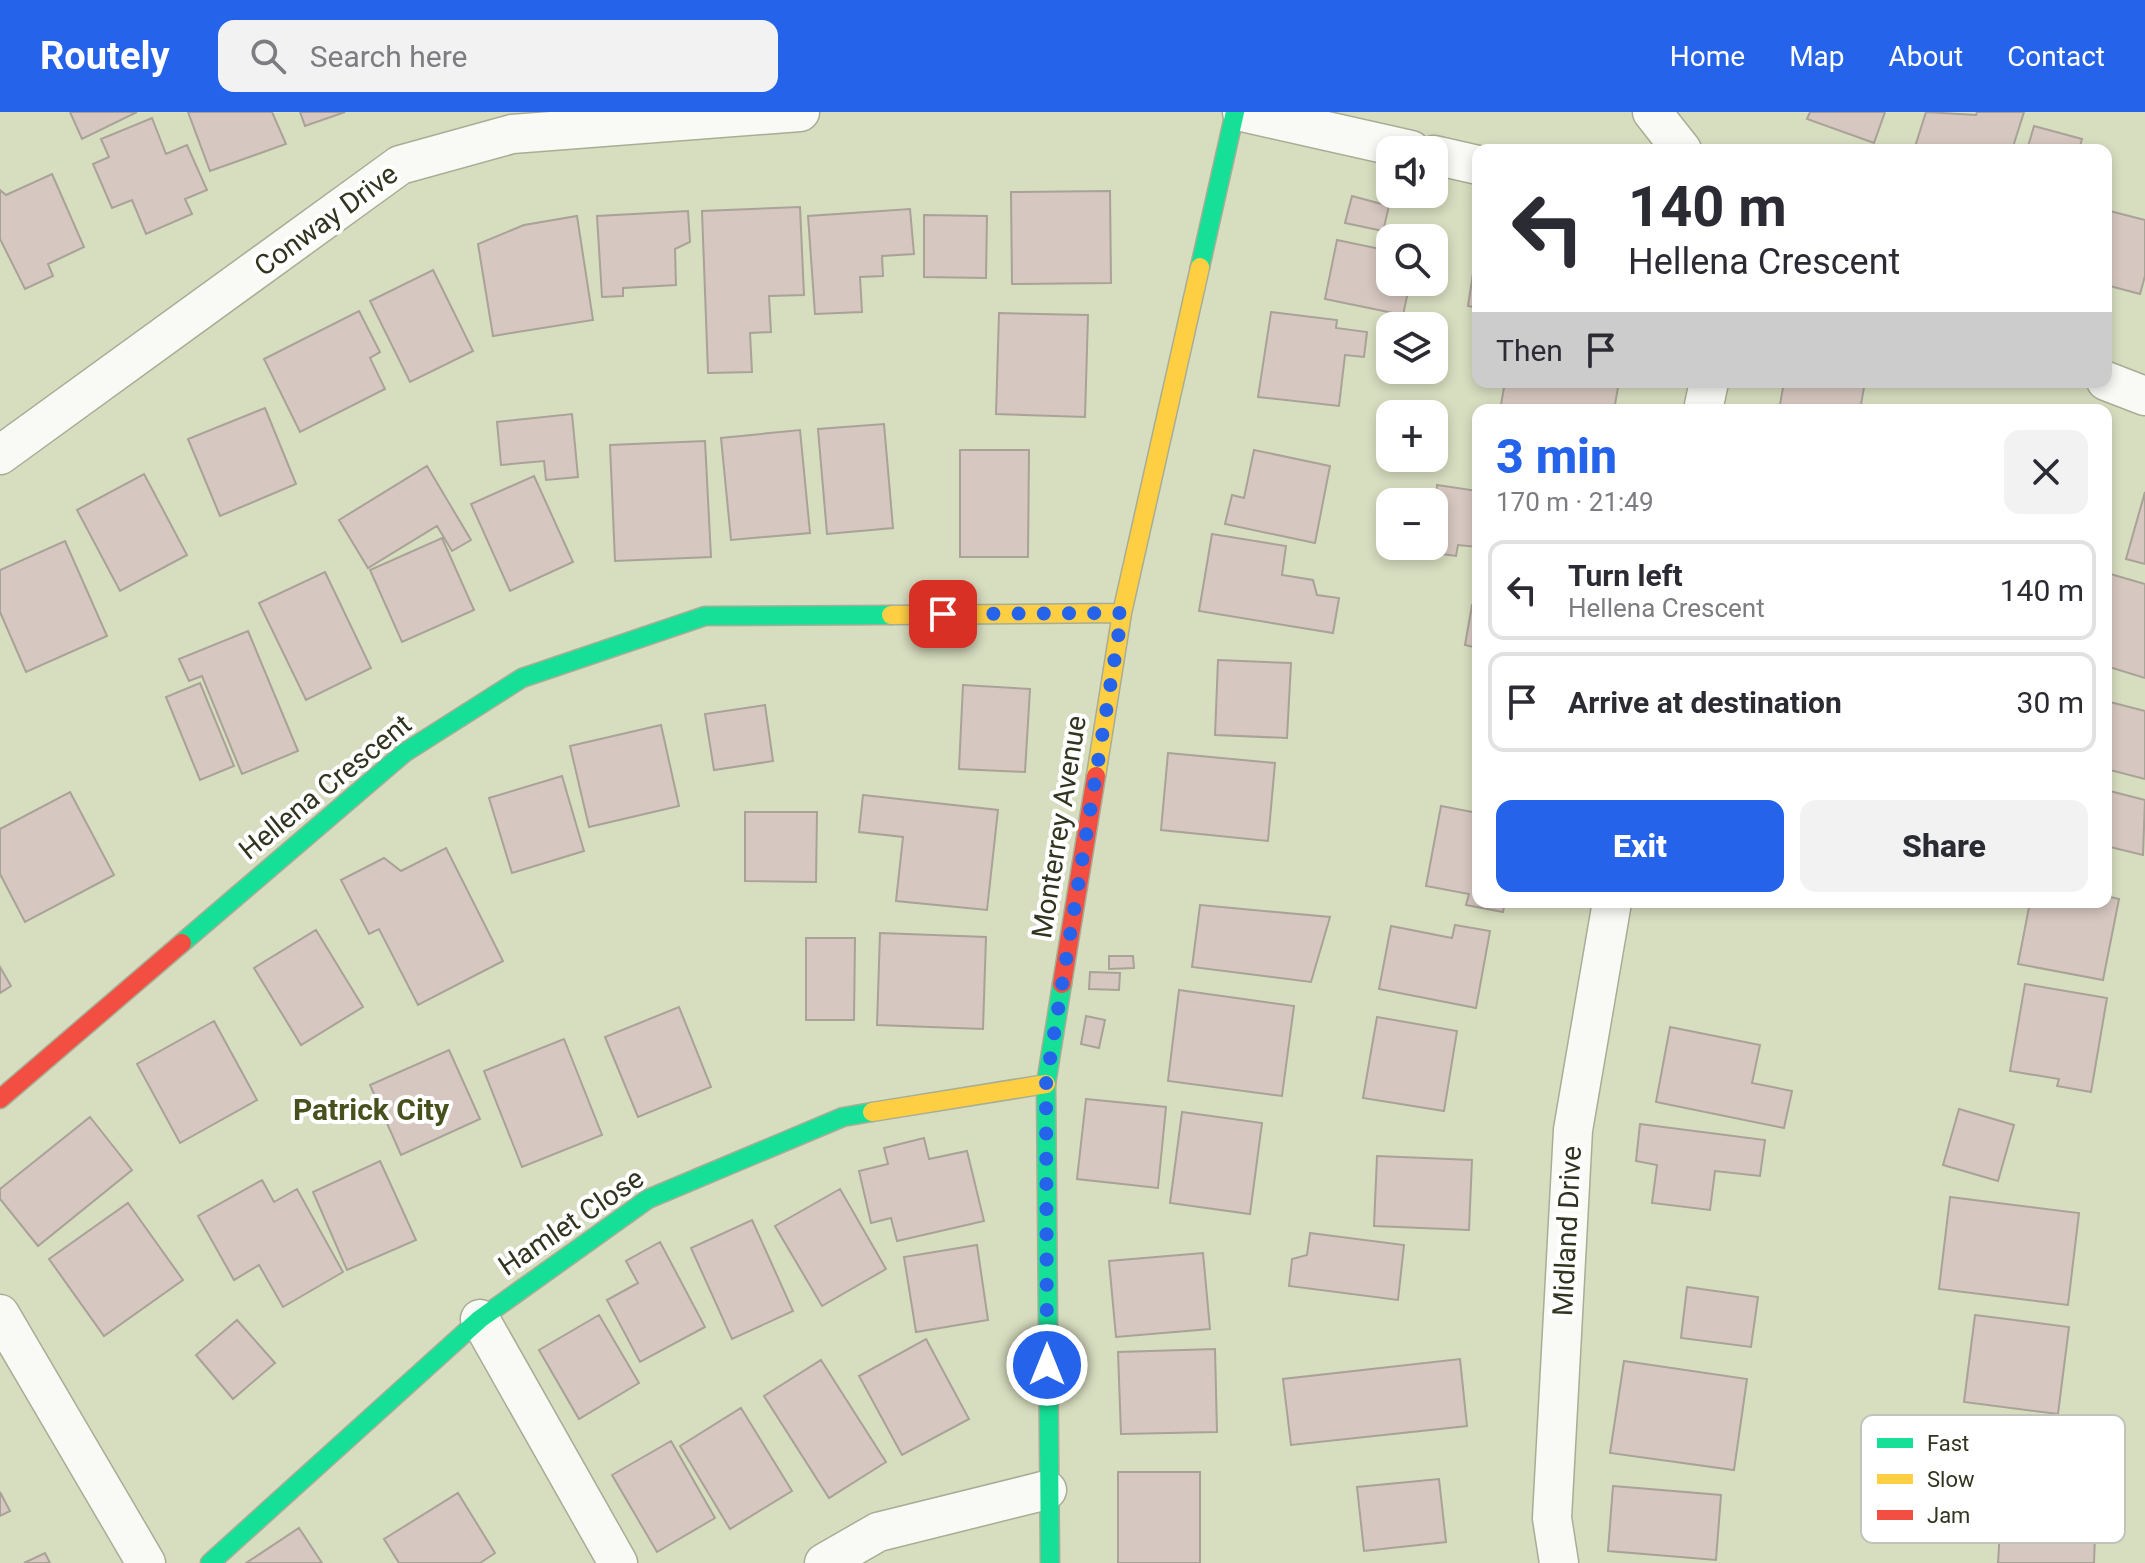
<!DOCTYPE html>
<meta charset="utf-8">
<style>
:root{--surface:#fff;--page:#f2f2f3;--text:#2b2b33;--muted:#7c7c81;--line:#e1e1e2;--accent:#2563eb}
body{margin:0;font-family:Roboto,sans-serif;background:var(--page);color:var(--text);height:100vh;display:flex;flex-direction:column;font-size:30px;white-space:nowrap}
*{box-sizing:border-box;margin:0}
p{font-size:26px;color:var(--muted)}
.icon{flex:none;width:44px;height:44px;fill:none;stroke:currentColor;stroke-width:2;stroke-linecap:round;stroke-linejoin:round}
.map{position:relative;flex:1;overflow:hidden}
.details{position:absolute;left:1472px;top:292px;width:640px;height:504px;display:flex;flex-direction:column;background:var(--surface);border-radius:16px;box-shadow:0 4px 12px #0003}
.details>*{flex:none}
.top-card{position:absolute;left:1472px;top:32px;width:640px;height:244px;border-radius:16px;box-shadow:0 4px 12px #0003;background:#fff;color:var(--text);overflow:hidden}
.tools{position:absolute;left:1376px;top:24px;display:grid;gap:16px}
.tools a{display:grid;place-items:center;width:72px;height:72px;border-radius:16px;background:var(--surface);box-shadow:0 4px 12px #0003;font-size:40px}
.pin{position:absolute;display:grid;place-items:center;width:68px;height:68px;color:#fff;margin:-34px;border-radius:16px;box-shadow:0 4px 12px #0006}
.me{position:absolute;width:88px;margin:-44px;rotate:0deg;stroke-linejoin:round;filter:drop-shadow(0 0 6px #0008)}
.turn{display:flex;align-items:center;gap:28px;height:168px;padding:0 24px;font-size:36px}
.turn .icon{width:104px;height:104px;stroke-width:2.5}
.turn b{display:block;font-size:56px;line-height:68px}
.then{display:flex;align-items:center;height:76px;padding:0 24px;background:#0003;gap:16px;font-size:30px}
.round{display:grid;place-items:center;flex:none;width:84px;height:84px;border-radius:16px;background:var(--page)}
.overview{display:flex;align-items:center;justify-content:space-between;height:136px;padding:0 24px}
h1{font-size:48px;font-weight:800;line-height:60px;color:var(--accent)}
.button{display:flex;gap:16px;margin-top:auto;padding:16px 24px}
.button a{flex:1;height:92px;border-radius:16px;background:var(--accent);color:#fff;font-size:32px;font-weight:800;line-height:92px;text-align:center}
.button a+a{background:var(--page);color:var(--text)}
ul{padding:0;list-style:none}
li{display:flex;align-items:center;gap:24px;height:100px;margin:0 16px 12px;padding:0 8px;border:4px solid var(--line);border-radius:16px}
li div{flex:1}
li b{display:block;font-size:30px}
li em{font-style:normal}
header{display:flex;align-items:center;gap:48px;box-sizing:border-box;height:112px;padding:0 40px;background:var(--accent);color:#fff}
header strong{font-size:38px}
nav{display:flex;gap:44px;margin-inline-start:auto;font-size:28px}
.search{width:560px;height:72px;background:var(--page);display:flex;align-items:center;gap:20px;box-sizing:border-box;padding:0 28px;border-radius:16px;color:var(--muted);font-size:30px}
.map>svg:first-child{display:block}
.building{fill:#d6c7c0;stroke:#a9a297;stroke-width:2}
.lines{fill:none;stroke-linecap:round;stroke-linejoin:round}
.street-casing{stroke:#a8ad95;stroke-width:41}
.fast-casing{stroke:#a8ad95;stroke-width:21}
.slow-casing{stroke:#a8ad95;stroke-width:21}
.jam-casing{stroke:#a8ad95;stroke-width:21}
.street{stroke:#f9faf5;stroke-width:38}
.fast{stroke:#16e098;stroke-width:18}
.slow{stroke:#ffcf43;stroke-width:18}
.jam{stroke:#f24e42;stroke-width:18}
.route{stroke:#2563eb;stroke-width:14;stroke-dasharray:0 25.2}
.labels{text-anchor:middle;dominant-baseline:central;stroke-width:8;stroke-linejoin:round;paint-order:stroke}
.street-label{font-size:28px;fill:#31351f;stroke:#fff}
.neighbourhood-label{font-size:30px;font-weight:bold;fill:#48511d;stroke:#fff}
.key{fill:#fff;stroke:#c1c2bc;stroke-width:2}
.key-label{font-size:22px;fill:#31351f}
</style>
<header>
<strong>Routely</strong>
<div class="search"><svg class="icon" aria-label="search" viewBox="0 0 24 24"><circle cx="10" cy="10" r="6"/><path d="M15 15l6 6"/></svg>Search here</div>
<nav><a>Home</a><a>Map</a><a>About</a><a>Contact</a></nav>
</header>
<div class="map">
<svg width="2145" height="1451" viewBox="0 0 2145 1451">
<rect width="100%" height="100%" fill="#d7ddbf"/>
<path class="building" d="M70,0H137L82,27Z
M188,0H272L286,32L210,59Z
M300,0H345L305,14Z
M1810,0H1885L1874,31L1807,7Z
M1926,0L1976,3L1977,0H2024L2012,38H1914Z
M152,6L166,42L187,33L207,78L185,87L192,102L146,122L132,88L112,96L93,52L109,45L101,27Z
M2034,14L2082,27L2079,38H2027Z
M52,62L84,135L48,152L53,164L25,177L0,127V78L6,83Z
M1110,79L1111,171L1012,172L1011,80Z
M1352,84L1389,94L1383,119L1345,111Z
M800,95L804,183L769,184L771,220L750,221L752,260L708,261L702,99Z
M910,97L914,142L882,144L883,164L860,165L862,200L815,202L808,104Z
M2106,98L2145,108V164L2140,182L2106,173Z
M688,99L690,130L675,137L676,173L623,176V184L602,185L597,104Z
M924,103L987,104L986,166L924,165Z
M577,104L593,208L493,224L478,132L524,113Z
M1337,128L1390,139V170H1410L1403,203L1325,187Z
M1476,142H1478V196L1468,194Z
M433,158L473,239L410,270L370,189Z
M359,199L380,240L370,246L385,277L300,320L264,247Z
M1271,200L1337,208L1336,216L1367,220L1364,245L1345,243L1339,294L1258,285Z
M999,201L1088,203L1085,305L996,302Z
M1505,270H1619L1614,298H1500Z
M1784,270H1865L1860,298H1779Z
M265,296L296,372L220,404L188,327Z
M572,302L578,365L546,368L544,349L501,353L497,310Z
M884,312L893,416L827,422L818,317Z
M800,318L810,421L731,428L721,326Z
M705,329L711,445L615,449L610,333Z
M960,338H1029L1028,445H960Z
M1254,338L1330,354L1315,431L1225,412L1232,383L1244,386Z
M427,354L471,428L452,439L437,414L368,456L339,408Z
M144,362L187,443L120,479L77,398Z
M534,364L573,450L510,479L471,392Z
M1437,373L1478,379V435L1458,433L1456,444L1412,438L1413,434H1434Z
M2145,380V452L2126,447Z
M1212,422L1286,434L1282,463L1313,468L1317,483L1339,486L1333,521L1199,499Z
M442,426L474,498L402,530L370,458Z
M65,429L107,524L26,560L0,500V458Z
M325,460L371,556L306,588L259,491Z
M2107,461L2145,472V566L2106,554Z
M1472,493L1478,494V536L1465,533Z
M248,519L298,639L242,662L202,564L189,569L179,547Z
M1218,548L1291,551L1287,626L1215,623Z
M200,571L234,654L200,668L166,585Z
M963,573L1030,577L1025,660L959,657Z
M2106,589L2145,599V667L2106,657Z
M765,593L773,649L714,658L705,602Z
M661,613L679,694L589,715L570,634Z
M1168,641L1275,651L1268,729L1161,718Z
M562,664L584,739L512,761L489,686Z
M2106,678L2145,688L2143,743L2106,734Z
M70,680L114,763L25,810L0,762V717Z
M863,683L998,698L987,798L896,789L903,725L859,720Z
M1441,694L1478,701V790H1505L1503,800L1466,793L1469,782L1426,774Z
M745,700H817L816,770L745,769Z
M446,736L503,849L418,893L379,817L369,822L341,768L384,746L401,759Z
M2106,784L2119,787L2103,868L2018,852L2030,790H2106Z
M1200,793L1330,805L1311,870L1192,855Z
M1455,813L1490,819L1476,896L1379,877L1391,814L1452,826Z
M316,818L363,895L301,933L254,856Z
M880,821L986,825L983,917L877,913Z
M806,826H855L854,908H806Z
M1109,844H1133L1134,856L1109,857Z
M0,855L11,874L0,881Z
M1090,860L1120,861L1119,878L1089,877Z
M2025,872L2107,886L2091,980L2057,974L2059,967L2010,959Z
M1179,878L1294,894L1282,984L1168,969Z
M679,895L711,975L638,1005L605,925Z
M1086,904L1105,908L1099,936L1081,932Z
M1377,905L1457,919L1444,999L1363,986Z
M214,909L257,988L180,1031L137,952Z
M1670,915L1760,933L1752,971L1792,979L1784,1016L1656,990Z
M564,927L602,1023L522,1055L484,959Z
M449,938L480,1007L401,1043L370,973Z
M1086,987L1166,995L1158,1076L1077,1067Z
M1959,997L2014,1013L1998,1069L1943,1053Z
M1182,1000L1262,1011L1250,1102L1170,1091Z
M90,1005L132,1058L38,1134L0,1087V1077Z
M1640,1012L1765,1028L1760,1064L1715,1059L1710,1098L1652,1091L1657,1053L1636,1049Z
M924,1026L929,1047L967,1039L984,1109L897,1129L891,1106L871,1111L859,1059L888,1052L884,1036Z
M1377,1044L1472,1048L1469,1118L1374,1114Z
M380,1049L416,1128L347,1158L313,1080Z
M262,1068L274,1090L297,1077L343,1160L283,1195L259,1153L234,1168L198,1104Z
M840,1077L886,1157L822,1194L775,1114Z
M1950,1085L2079,1101L2068,1193L1939,1177Z
M128,1091L183,1168L104,1224L49,1147Z
M752,1108L793,1199L732,1227L691,1136Z
M1310,1121L1404,1133L1398,1188L1289,1174L1292,1147L1307,1143Z
M660,1130L705,1215L640,1250L607,1188L638,1171L626,1149Z
M977,1133L988,1208L916,1220L904,1145Z
M1203,1141L1210,1217L1116,1225L1109,1149Z
M1687,1175L1758,1185L1751,1235L1681,1226Z
M599,1203L639,1271L579,1307L539,1238Z
M1975,1203L2069,1215L2058,1302L1964,1290Z
M237,1208L275,1251L233,1287L196,1243Z
M926,1227L969,1307L902,1343L859,1264Z
M1215,1237L1217,1320L1121,1322L1118,1240Z
M1460,1247L1467,1314L1291,1333L1283,1267Z
M821,1248L886,1350L829,1386L764,1284Z
M1624,1249L1747,1267L1734,1358L1610,1341Z
M741,1296L792,1379L730,1417L680,1334Z
M671,1329L715,1406L657,1440L612,1363Z
M1118,1360H1200V1451H1118Z
M1439,1367L1446,1430L1364,1439L1357,1375Z
M1613,1374L1721,1383L1716,1448L1608,1439Z
M0,1380L10,1399L0,1404Z
M458,1381L495,1441L480,1451H399L384,1427Z
M299,1416L322,1451H246Z
M2000,1417L2095,1422L2094,1451H1998Z
M45,1441L50,1451H24Z"/>
<g class="lines">
<g class="street-casing">
<path id="street" d="M1242,0L1411,38
M1652,0L1682,38
M1434,43L1478,53
M2106,269L2145,284
M1703,298L1709,270
M0,343L400,53L512,22L800,0
M0,1202L146,1451
M480,1207L618,1451
M824,1451L878,1420L1047,1378
M1559,1451L1552,1406L1573,1018L1612,790"/>
</g>
<g class="fast-casing">
<path id="fast" d="M1200,155L1235,0
M182,831L404,641L522,566L705,504L891,503
M210,1451L480,1207L648,1087L843,1005L872,1000
M1050,1451L1046,972L1062,872"/>
</g>
<g class="slow-casing">
<path id="slow" d="M891,503L1122,501
M1096,664L1122,501L1200,155
M872,1000L1046,972"/>
</g>
<g class="jam-casing">
<path id="jam" d="M1062,872L1096,664
M0,987L182,831"/>
</g>
<use href="#street" class="street"/>
<use href="#fast" class="fast"/>
<use href="#slow" class="slow"/>
<use href="#jam" class="jam"/>
</g>
<g class="lines">
<path class="route" d="M943,502L1122,501L1046,972L1047,1253"/>
</g>
<g class="labels">
<g class="street-label">
<text transform="translate(326 108) rotate(-36)">Conway Drive</text>
<text transform="translate(325 675) rotate(-39)">Hellena Crescent</text>
<text transform="translate(1059 715) rotate(-81)">Monterrey Avenue</text>
<text transform="translate(571 1110) rotate(-34)">Hamlet Close</text>
<text transform="translate(1567 1119) rotate(-87)">Midland Drive</text>
</g>
<g class="neighbourhood-label">
<text x="371" y="997">Patrick City</text>
</g>
</g>
<rect x="1861" y="1303" width="264" height="128" rx="12" class="key"/>
<rect x="1877" y="1326" width="36" height="10" fill="#16e098"/>
<rect x="1877" y="1362" width="36" height="10" fill="#ffcf43"/>
<rect x="1877" y="1398" width="36" height="10" fill="#f24e42"/>
<g class="key-label">
<text x="1927" y="1339">Fast</text>
<text x="1927" y="1375">Slow</text>
<text x="1927" y="1411">Jam</text>
</g>
</svg>
<div class="tools">
<a><svg class="icon" aria-label="sound" viewBox="0 0 24 24"><path d="M4 9h4l5-4v14l-5-4H4zM17 9q2 3 0 6"/></svg></a>
<a><svg class="icon" aria-label="search" viewBox="0 0 24 24"><circle cx="10" cy="10" r="6"/><path d="M15 15l6 6"/></svg></a>
<a><svg class="icon" aria-label="layers" viewBox="0 0 24 24"><path d="M12 4l9 5-9 5-9-5zM3 14l9 5 9-5"/></svg></a>
<a>+</a>
<a>−</a>
</div>
<div class="pin" style="left:943px;top:502px;background:#d93025"><svg class="icon" aria-label="arrive" viewBox="0 0 24 24"><path d="M6 21V4h12l-3 4 3 4H6"/></svg></div>
<svg class="me" style="left:1047px;top:1253px" viewBox="-20 -20 40 40"><circle r="17" fill="#2563eb" stroke="#fff" stroke-width="3"/><path d="M0-11L8 9 0 5-8 9z" fill="#fff"/></svg>
<div class="top-card">
<div class="turn"><svg class="icon" aria-label="left" viewBox="0 0 24 24"><path d="M17 20v-9H6M10 6l-5 5 5 5"/></svg><div><b>140 m</b>Hellena Crescent</div></div>
<div class="then">Then<svg class="icon" aria-label="arrive" viewBox="0 0 24 24"><path d="M6 21V4h12l-3 4 3 4H6"/></svg></div>
</div>
<section class="details">
<div class="overview"><div><h1>3 min</h1><p>170 m · 21:49</p></div><a class="round"><svg class="icon" aria-label="close" viewBox="0 0 24 24"><path d="M6 6l12 12M18 6L6 18"/></svg></a></div>
<ul>
<li><svg class="icon" aria-label="left" viewBox="0 0 24 24"><path d="M17 20v-9H6M10 6l-5 5 5 5"/></svg><div><b>Turn left</b><p>Hellena Crescent</p></div><em>140 m</em></li>
<li><svg class="icon" aria-label="arrive" viewBox="0 0 24 24"><path d="M6 21V4h12l-3 4 3 4H6"/></svg><div><b>Arrive at destination</b></div><em>30 m</em></li>
</ul>
<div class="button"><a>Exit</a><a>Share</a></div>
</section>
</div>
